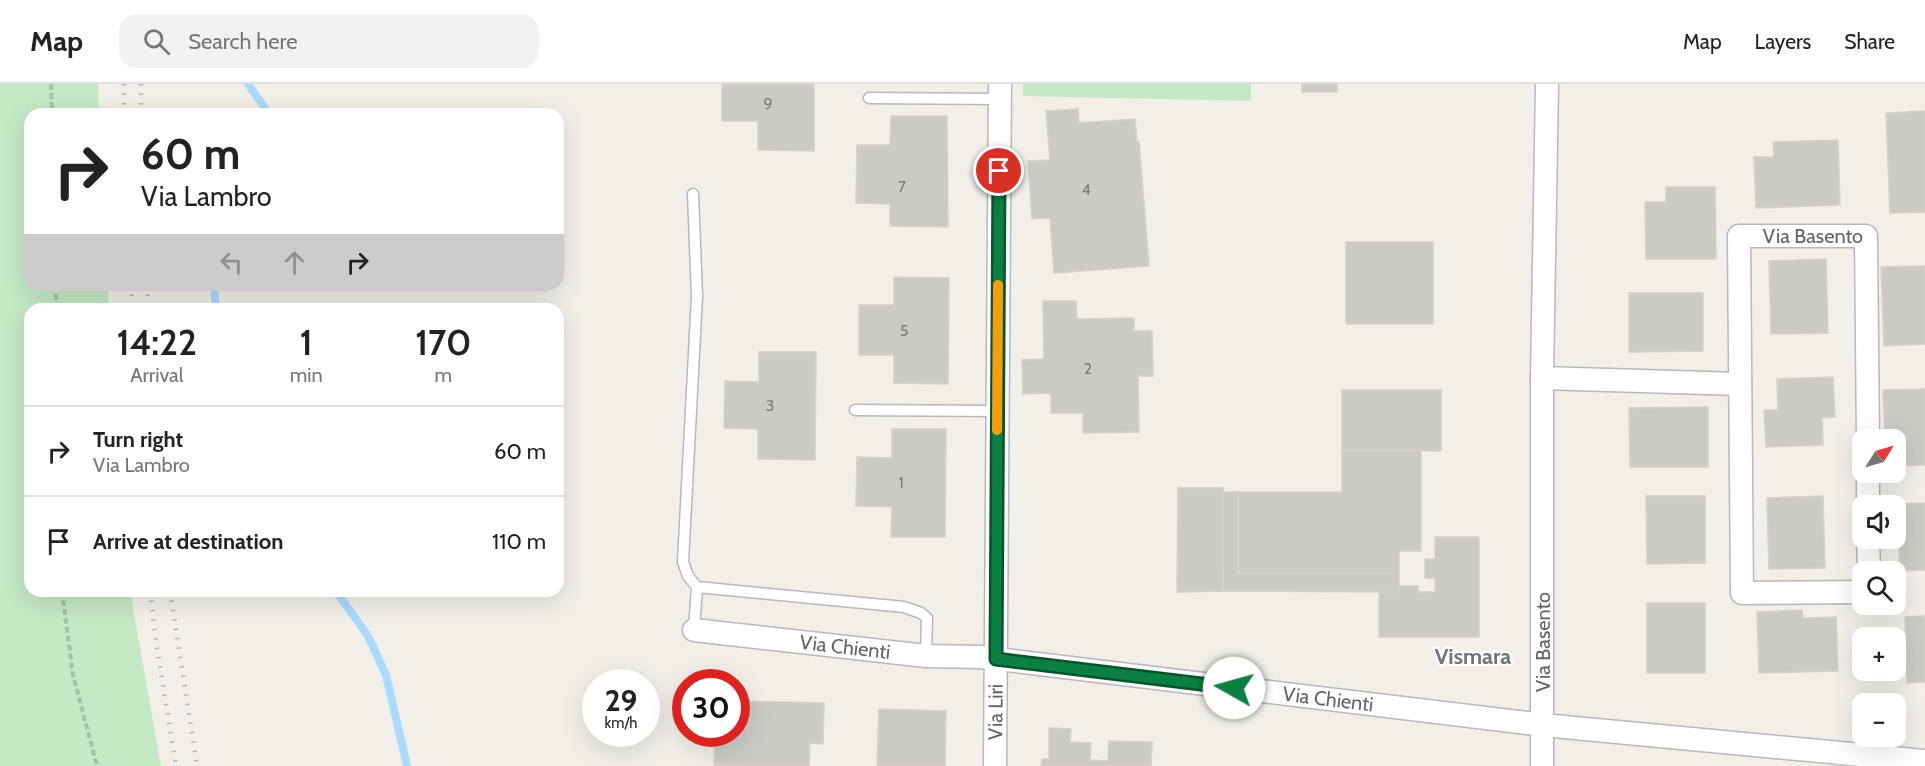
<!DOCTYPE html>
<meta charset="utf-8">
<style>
:root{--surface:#fff;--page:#f2f2f2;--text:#222;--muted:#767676;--line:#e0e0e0}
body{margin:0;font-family:Cabin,sans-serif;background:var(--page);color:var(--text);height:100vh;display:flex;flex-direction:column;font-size:22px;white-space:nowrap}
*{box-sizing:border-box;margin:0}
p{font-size:20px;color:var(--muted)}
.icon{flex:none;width:33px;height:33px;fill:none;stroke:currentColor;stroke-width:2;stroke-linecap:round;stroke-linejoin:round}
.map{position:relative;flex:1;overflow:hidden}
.sheet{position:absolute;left:24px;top:219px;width:540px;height:294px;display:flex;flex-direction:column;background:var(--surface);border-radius:18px;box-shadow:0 6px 24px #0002}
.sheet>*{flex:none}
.banner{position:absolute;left:24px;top:24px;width:540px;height:183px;border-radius:18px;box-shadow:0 6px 24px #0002;background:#fff;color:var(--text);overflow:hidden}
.needle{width:39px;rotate:53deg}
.fabs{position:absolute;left:1852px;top:345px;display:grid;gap:12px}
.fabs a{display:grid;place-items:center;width:54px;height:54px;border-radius:12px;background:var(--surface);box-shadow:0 6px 24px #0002;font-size:30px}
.speed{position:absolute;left:582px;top:585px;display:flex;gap:12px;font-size:30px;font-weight:700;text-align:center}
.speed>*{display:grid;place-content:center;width:78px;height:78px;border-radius:50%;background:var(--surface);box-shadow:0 6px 24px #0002;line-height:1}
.speed small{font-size:15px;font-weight:400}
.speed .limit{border:9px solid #d22;background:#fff;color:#111}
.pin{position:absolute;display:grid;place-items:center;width:51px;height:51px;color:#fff;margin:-26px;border:3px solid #fff;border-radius:50%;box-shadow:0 2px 6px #0007}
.me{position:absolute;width:66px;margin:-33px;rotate:277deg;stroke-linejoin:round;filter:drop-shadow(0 0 4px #0008)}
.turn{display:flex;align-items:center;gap:21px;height:126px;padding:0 18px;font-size:27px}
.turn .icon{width:78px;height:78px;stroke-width:2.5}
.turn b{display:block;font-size:42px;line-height:51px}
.lanes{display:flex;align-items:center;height:57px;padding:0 18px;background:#0003;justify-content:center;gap:30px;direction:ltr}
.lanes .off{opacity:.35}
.eta{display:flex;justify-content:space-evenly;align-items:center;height:102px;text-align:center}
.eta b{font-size:36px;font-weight:600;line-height:42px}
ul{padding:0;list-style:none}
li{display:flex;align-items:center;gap:18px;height:90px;padding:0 18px;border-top:2px solid var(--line)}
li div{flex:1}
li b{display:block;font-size:22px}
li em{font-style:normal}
header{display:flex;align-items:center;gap:36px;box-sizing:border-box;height:84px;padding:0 30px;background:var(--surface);border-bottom:2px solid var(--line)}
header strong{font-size:28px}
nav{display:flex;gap:33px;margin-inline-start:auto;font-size:21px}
.search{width:420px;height:54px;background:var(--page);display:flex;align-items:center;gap:15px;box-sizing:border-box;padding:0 21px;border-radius:18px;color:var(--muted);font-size:22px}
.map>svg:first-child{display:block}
.green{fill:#c5e8c5}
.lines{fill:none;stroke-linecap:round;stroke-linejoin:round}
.stream{stroke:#aadaff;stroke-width:8}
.building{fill:#cccac5;stroke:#d6d1c6;stroke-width:1.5}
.service-casing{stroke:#b5b8bc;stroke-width:13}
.minor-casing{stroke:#b5b8bc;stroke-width:25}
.path{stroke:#9cc7a9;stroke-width:4;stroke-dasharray:6 3;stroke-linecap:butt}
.service{stroke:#fff;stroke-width:10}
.minor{stroke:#fff;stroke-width:22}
.rail{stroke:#b6b7b8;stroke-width:4.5;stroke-dasharray:1.5 8;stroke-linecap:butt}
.route-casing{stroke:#07532c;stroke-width:15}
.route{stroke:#0b8043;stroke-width:10}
.slow{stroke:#f59e0b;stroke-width:10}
.labels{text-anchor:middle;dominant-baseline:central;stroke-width:4.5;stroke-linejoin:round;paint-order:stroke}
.number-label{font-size:16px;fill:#7a7d7f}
.street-label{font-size:20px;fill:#5f6368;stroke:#fff}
.quarter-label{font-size:22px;font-weight:bold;fill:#70757a;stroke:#fff}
</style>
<header>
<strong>Map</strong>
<div class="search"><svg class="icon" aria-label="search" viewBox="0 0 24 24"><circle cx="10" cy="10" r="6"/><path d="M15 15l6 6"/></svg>Search here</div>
<nav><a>Map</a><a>Layers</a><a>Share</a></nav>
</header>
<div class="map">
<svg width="1925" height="682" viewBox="0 0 1925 682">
<rect width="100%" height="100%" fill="#f1efe8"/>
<path class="green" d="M0,0H98L99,30H30V201H108L109,225H30V507H130L161,682H0Z
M1023,0H1251V17L1023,12Z"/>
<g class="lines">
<path class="stream" d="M248,0L269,30
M214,201L216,225
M336,507L368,552L386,591L407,682"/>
</g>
<path class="building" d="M722,0H814V67L758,66V37H722Z
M1302,0H1337V8H1302Z
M1078,25L1079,39L1135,35L1137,58L1139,57L1149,182L1054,189L1050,134L1032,135L1028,77L1050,76L1046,27Z
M1925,27V128L1890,129L1886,29Z
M891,32H947L948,143L890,142V120L856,119L857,61H890Z
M1838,56L1840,121L1756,124L1754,73H1774L1773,58Z
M1666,103H1715L1716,175H1646L1645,118H1666Z
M1346,158H1433V240H1346Z
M1826,175L1828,249L1771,250L1769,177Z
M1925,182V260L1884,262L1881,183Z
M894,193L949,194L948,300L894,299V271H859V221H894Z
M1629,209H1703V267L1629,268Z
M1043,217H1076L1077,235L1134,234V247H1152L1153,292H1138L1139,348L1083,349V329H1051V309L1023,310L1022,276L1044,275Z
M759,268H816L815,376L758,375V345L724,344L725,297L759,298Z
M1833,293L1835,333L1822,334L1823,361L1766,363L1764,326H1778L1777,295Z
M1925,305V381L1896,382V356H1885L1883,306Z
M1342,306H1441V367L1342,366Z
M1708,323V383H1630L1629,324Z
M892,345H946L945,453H891L892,423L856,422L857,373L892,374Z
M1342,366H1421V467H1399V489H1238V408H1342Z
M1178,404H1223V507L1177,508Z
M1222,408H1238V489H1399V508L1223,507Z
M1646,412H1705V479L1647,480Z
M1823,412L1825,484L1769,485L1767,414Z
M1925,419V486L1900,487L1897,420Z
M1435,453H1479V553H1379V508H1399V502H1418V508H1435V494H1425V475H1435Z
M1647,519H1705V589H1647Z
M1802,526L1803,534L1836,533L1838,587L1759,589L1757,528Z
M1925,532V598L1907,599L1905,533Z
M736,617L824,619L823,660L810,659L809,682L714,681L715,650H736Z
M879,625L946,627L945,682H877Z
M1049,644L1071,645L1070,658L1091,659L1090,676L1108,677L1109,657L1152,658L1151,682H1041L1042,675H1049Z"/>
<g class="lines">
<g class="service-casing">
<path id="service" d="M869,14L1000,15
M693,110L697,212L683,478L688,492L697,503L694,546
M855,326L997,327
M697,503L904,523L921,529L927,534L926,572"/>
</g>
<g class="minor-casing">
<g id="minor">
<path d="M1542,294L1740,300"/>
<path d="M1868,388V422"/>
<path d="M1868,454L1869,488"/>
<path id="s1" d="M1863,508L1742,509L1739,152H1866L1868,356"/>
<path id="s2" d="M694,546L926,572L981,573L1543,641L1925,677"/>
<path id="s3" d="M995,682L1000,0"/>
<path d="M1542,682V294L1547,0"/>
</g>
</g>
<path class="path" d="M51,0L52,30
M56,201V225
M62,507L73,591L97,682"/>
<use href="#service" class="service"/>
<use href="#minor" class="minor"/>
<path class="rail" d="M124,0V30
M141,0V30
M131,201L132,225
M147,201L148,225
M150,507L156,557L176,682
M170,507L197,682"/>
</g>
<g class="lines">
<g class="route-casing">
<path id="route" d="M999,87L996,575L1234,604"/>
</g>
<use href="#route" class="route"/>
<path class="slow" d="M997,346L998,201"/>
</g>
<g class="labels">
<g class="number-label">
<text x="768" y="19">9</text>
<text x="902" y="102">7</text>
<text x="1086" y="105">4</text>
<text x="904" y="246">5</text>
<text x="1088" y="284">2</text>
<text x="770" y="321">3</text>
<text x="901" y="398">1</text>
</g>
<g class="street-label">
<text stroke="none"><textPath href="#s1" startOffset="552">Via Basento</textPath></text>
<text transform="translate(1543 558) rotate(-90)">Via Basento</text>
<text stroke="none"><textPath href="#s2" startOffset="152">Via Chienti</textPath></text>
<text stroke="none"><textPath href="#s2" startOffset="638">Via Chienti</textPath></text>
<text stroke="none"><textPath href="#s3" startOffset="54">Via Liri</textPath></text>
</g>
<g class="quarter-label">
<text x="1473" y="572">Vismara</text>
</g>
</g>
</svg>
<div class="fabs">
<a><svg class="needle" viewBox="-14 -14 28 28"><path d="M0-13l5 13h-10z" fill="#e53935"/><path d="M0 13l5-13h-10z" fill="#767676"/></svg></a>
<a><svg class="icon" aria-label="sound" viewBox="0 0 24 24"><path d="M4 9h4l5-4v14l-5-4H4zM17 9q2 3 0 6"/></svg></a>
<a><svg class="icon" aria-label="search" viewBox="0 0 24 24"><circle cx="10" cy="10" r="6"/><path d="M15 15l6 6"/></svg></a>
<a>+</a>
<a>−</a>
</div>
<div class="speed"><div>29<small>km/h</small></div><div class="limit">30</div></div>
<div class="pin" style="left:999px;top:87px;background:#d93025"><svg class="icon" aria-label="arrive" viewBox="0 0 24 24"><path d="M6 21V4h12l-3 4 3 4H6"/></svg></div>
<svg class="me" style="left:1234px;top:604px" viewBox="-20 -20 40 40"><circle r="19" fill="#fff"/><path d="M0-13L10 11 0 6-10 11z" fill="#0b8043"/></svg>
<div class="banner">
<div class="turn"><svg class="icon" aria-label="right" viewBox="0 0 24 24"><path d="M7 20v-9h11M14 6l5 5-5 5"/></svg><div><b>60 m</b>Via Lambro</div></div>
<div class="lanes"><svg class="icon off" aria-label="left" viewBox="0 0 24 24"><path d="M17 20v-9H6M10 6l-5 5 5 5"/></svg><svg class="icon off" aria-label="ahead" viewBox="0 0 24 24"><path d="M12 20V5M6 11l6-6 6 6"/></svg><svg class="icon" aria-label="right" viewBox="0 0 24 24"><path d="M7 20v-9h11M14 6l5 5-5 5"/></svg></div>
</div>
<section class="sheet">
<div class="eta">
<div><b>14:22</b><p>Arrival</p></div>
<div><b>1</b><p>min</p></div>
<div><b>170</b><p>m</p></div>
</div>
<ul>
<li><svg class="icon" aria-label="right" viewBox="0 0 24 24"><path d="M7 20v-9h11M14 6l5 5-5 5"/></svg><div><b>Turn right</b><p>Via Lambro</p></div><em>60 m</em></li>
<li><svg class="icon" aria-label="arrive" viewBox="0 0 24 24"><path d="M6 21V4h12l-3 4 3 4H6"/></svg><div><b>Arrive at destination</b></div><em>110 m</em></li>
</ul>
</section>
</div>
